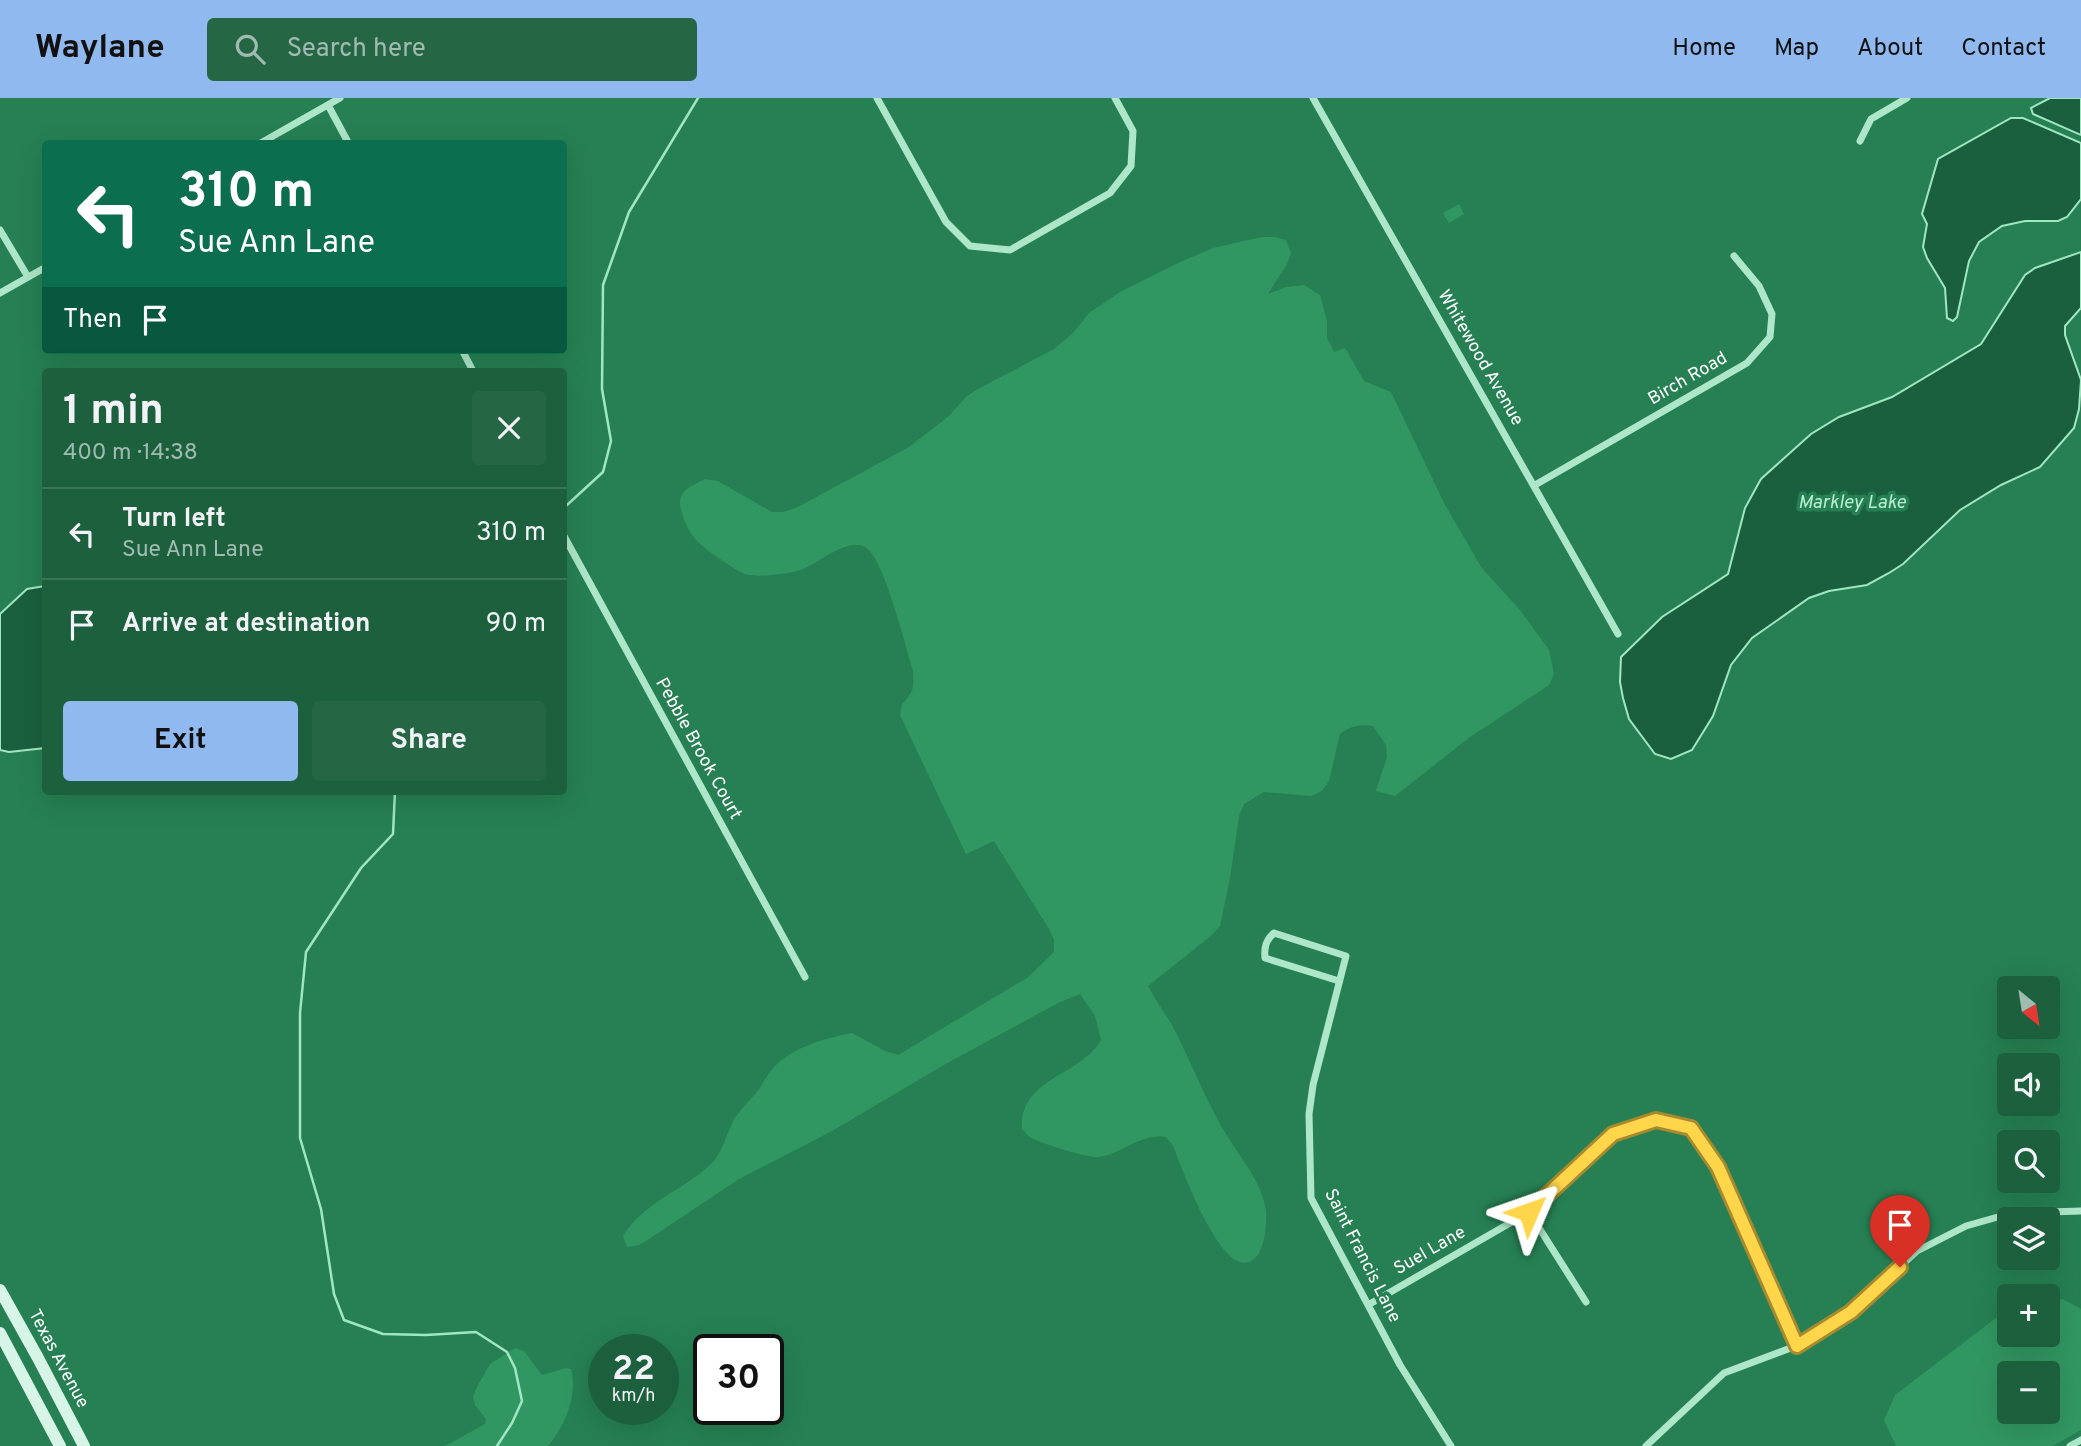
<!DOCTYPE html>
<meta charset="utf-8">
<style>
:root{--surface:#1c603e;--page:#256645;--text:#f1f3f6;--muted:#a0bbb0;--line:#3a7558;--accent:#90b9f0}
body{margin:0;font-family:Overpass,sans-serif;background:var(--page);color:var(--text);height:100vh;display:flex;flex-direction:column;font-size:26px;white-space:nowrap}
*{box-sizing:border-box;margin:0}
p{font-size:23px;color:var(--muted)}
.icon{flex:none;width:38px;height:38px;fill:none;stroke:currentColor;stroke-width:2;stroke-linecap:round;stroke-linejoin:round}
.map{position:relative;flex:1;overflow:hidden}
.drawer{position:absolute;left:42px;top:270px;width:525px;height:427px;display:flex;flex-direction:column;background:var(--surface);border-radius:7px;box-shadow:0 7px 28px #0002}
.drawer>*{flex:none}
.hud{position:absolute;left:42px;top:42px;width:525px;height:214px;border-radius:7px;box-shadow:0 7px 28px #0002;background:#0b6e4f;color:#fff;overflow:hidden}
.needle{width:46px;rotate:150deg}
.controls{position:absolute;left:1997px;top:878px;display:grid;gap:14px}
.controls a{display:grid;place-items:center;width:63px;height:63px;border-radius:7px;background:var(--surface);box-shadow:0 7px 28px #0002;font-size:35px}
.speed{position:absolute;left:588px;top:1236px;display:flex;gap:14px;font-size:35px;font-weight:700;text-align:center}
.speed>*{display:grid;place-content:center;width:91px;height:91px;border-radius:50%;background:var(--surface);box-shadow:0 7px 28px #0002;line-height:1}
.speed small{font-size:18px;font-weight:400}
.speed .limit{border:4px solid #111;border-radius:10px;background:#fff;color:#111}
.pin{position:absolute;display:grid;place-items:center;width:60px;height:60px;color:#fff;margin:-72px -30px;border-radius:50% 50% 50% 0;rotate:-45deg;box-shadow:0 0 7px #0007}
.pin .icon{rotate:45deg}
.me{position:absolute;width:77px;margin:-38px;rotate:47deg;stroke-linejoin:round;filter:drop-shadow(0 0 5px #0008)}
.turn{display:flex;align-items:center;gap:24px;height:147px;padding:0 21px;font-size:32px}
.turn .icon{width:91px;height:91px;stroke-width:2.5}
.turn b{display:block;font-size:49px;line-height:60px}
.then{display:flex;align-items:center;height:66px;padding:0 21px;background:#0003;gap:14px;font-size:26px}
.round{display:grid;place-items:center;flex:none;width:74px;height:74px;border-radius:7px;background:var(--page)}
.overview{display:flex;align-items:center;justify-content:space-between;height:119px;padding:0 21px}
h1{font-size:42px;font-weight:700;line-height:52px}
.button{display:flex;gap:14px;margin-top:auto;padding:14px 21px}
.button a{flex:1;height:80px;border-radius:7px;background:var(--accent);color:#111;font-size:28px;font-weight:700;line-height:80px;text-align:center}
.button a+a{background:var(--page);color:var(--text)}
ul{padding:0;list-style:none}
li{display:flex;align-items:center;gap:21px;height:91px;padding:0 21px;border-top:2px solid var(--line)}
li div{flex:1}
li b{display:block;font-size:26px}
li em{font-style:normal}
header{display:flex;align-items:center;gap:42px;box-sizing:border-box;height:98px;padding:0 35px;background:var(--accent);color:#111}
header strong{font-size:33px}
nav{display:flex;gap:38px;margin-inline-start:auto;font-size:24px}
.search{width:490px;height:63px;background:var(--page);display:flex;align-items:center;gap:18px;box-sizing:border-box;padding:0 24px;border-radius:7px;color:var(--muted);font-size:26px}
.map>svg:first-child{display:block}
.green{fill:#319762;fill-rule:evenodd}
.water{fill:#1a603e;stroke:#a1e6c2;stroke-width:2}
.lines{fill:none;stroke-linecap:round;stroke-linejoin:round}
.stream{stroke:#a1e6c2;stroke-width:2.5}
.minor{stroke:#ade6c8;stroke-width:7}
.secondary{stroke:#d6f5e6;stroke-width:12}
.route-casing{stroke:#a68a30;stroke-width:18}
.route{stroke:#ffd54a;stroke-width:12}
.labels{text-anchor:middle;dominant-baseline:central;stroke-width:7;stroke-linejoin:round;paint-order:stroke}
.street-label{font-size:18px;fill:#fff;stroke:#268053}
.water-label{font-size:19px;font-style:italic;fill:#b8eed2;stroke:#268053}
</style>
<header>
<strong>Waylane</strong>
<div class="search"><svg class="icon" aria-label="search" viewBox="0 0 24 24"><circle cx="10" cy="10" r="6"/><path d="M15 15l6 6"/></svg>Search here</div>
<nav><a>Home</a><a>Map</a><a>About</a><a>Contact</a></nav>
</header>
<div class="map">
<svg width="2081" height="1348" viewBox="0 0 2081 1348">
<rect width="100%" height="100%" fill="#268053"/>
<path class="green" d="M1459,106L1464,116L1449,125L1443,115Z
M1262,139H1275L1286,142L1291,155L1287,166L1268,196L1286,189L1304,187L1320,197L1327,223V240L1334,254L1345,250L1364,283L1391,294L1444,405L1481,469L1520,512L1549,552L1554,576L1549,587L1470,639L1395,698L1376,693L1387,659L1386,647L1373,628C1359,626 1351,628 1340,636L1329,683L1322,693L1311,698L1264,694L1244,706L1239,718L1230,780L1220,828L1212,837L1148,888C1155,902 1165,915 1173,929C1189,960 1202,993 1219,1024C1234,1053 1262,1081 1266,1113C1267,1125 1265,1150 1256,1159C1225,1193 1181,1067 1173,1048L1166,1039C1139,1035 1121,1057 1098,1059C1088,1060 1039,1045 1030,1039C1027,1037 1025,1034 1022,1031C1019,980 1081,978 1101,942L1095,918L1080,896L1058,905L942,968L832,1033L739,1081L649,1141L639,1147L627,1149L623,1138C643,1105 683,1092 710,1067C723,1055 726,1035 735,1020C742,1009 752,1001 759,991C764,984 768,975 774,969C795,948 824,941 852,935L885,953L898,957L1027,880L1054,854V842L1049,831L994,743L966,756L900,617C902,601 904,607 910,596C915,589 913,580 913,572C905,548 884,459 865,449C846,438 815,469 797,473C787,476 760,479 750,477C741,476 734,470 726,465C705,450 689,442 682,415C680,408 678,402 683,395C687,389 699,384 705,381L718,383L772,414H784L796,410L909,349L949,318L966,299L976,292L1054,251L1073,235L1089,215L1120,194L1178,165L1213,150Z
M2063,1201L2081,1211V1332L2053,1348H1896L1884,1322L1895,1297L2009,1210V1237H2048V1203ZM2009,1276H2048V1314H2009Z
M515,1250L524,1253L542,1277L566,1270L571,1271C578,1297 565,1328 548,1348H445L485,1326L486,1321L475,1307L473,1298L478,1287L490,1266Z"/>
<path class="water" d="M2050,0H2081V37L2033,16L2031,10Z
M2011,20H2023L2081,45V101L2067,119L2058,123H2025L2002,128L1979,144L1969,163L1957,219L1953,223L1947,220L1945,190L1927,160L1923,149L1927,126L1922,116L1938,61Z
M2081,154V210L2065,228V237L2081,282L2079,311L2074,330L2040,369L2001,387L1960,412L1903,466L1889,475L1867,487L1829,493L1809,500L1752,540L1731,567L1713,618L1692,652L1671,661L1655,656L1629,621L1623,600L1620,584L1621,559L1662,519L1728,476L1745,410L1761,381L1811,336L1839,319L1892,299L1981,246L2025,177L2035,170Z
M45,488V650L9,654L0,652V516L27,491Z"/>
<g class="lines">
<path class="stream" d="M567,407L603,374L611,343L602,291L603,187L629,114L698,0
M395,693L393,736L361,770L306,854L300,915V1040L321,1111L334,1196L344,1222L383,1236L426,1237L476,1234L507,1254L515,1270L522,1303L512,1325L497,1348"/>
<path class="minor" d="M877,0L946,124L970,148L1010,152L1110,95L1131,68L1133,33L1115,0
M1313,0L1618,536
M328,7L349,46
M1860,43L1871,21L1907,0
M259,46L340,0
M0,132L28,179
M0,195L46,169
M462,252L473,273
M1535,387L1747,265L1770,239L1772,216L1759,188L1734,158
M564,438L805,879
M1339,883L1265,860C1264,849 1266,842 1274,835L1346,858L1313,987L1309,1016L1311,1100L1400,1267L1451,1348
M1529,1114L1586,1204
M1368,1207L1529,1114L1613,1036L1656,1022L1691,1030L1718,1068L1796,1248
M1646,1348L1724,1275L1796,1248L1851,1214L1917,1153L1966,1128L2012,1115L2081,1113
M2070,1348L2081,1342"/>
<path class="secondary" d="M0,1192L38,1260L84,1348
M0,1235L60,1348"/>
</g>
<g class="lines">
<g class="route-casing">
<path id="route" d="M1529,1114L1613,1036L1656,1022L1691,1030L1718,1069L1797,1248L1851,1214L1900,1169"/>
</g>
<use href="#route" class="route"/>
</g>
<g class="labels">
<g class="street-label">
<text transform="translate(1480 260) rotate(60)">Whitewood Avenue</text>
<text transform="translate(1688 281) rotate(-30)">Birch Road</text>
<text transform="translate(698 651) rotate(61)">Pebble Brook Court</text>
<text transform="translate(1430 1153) rotate(-30)">Suel Lane</text>
<text transform="translate(1362 1158) rotate(63)">Saint Francis Lane</text>
<text transform="translate(58 1261) rotate(62)">Texas Avenue</text>
</g>
<g class="water-label">
<text x="1852" y="405">Markley Lake</text>
</g>
</g>
</svg>
<div class="controls">
<a><svg class="needle" viewBox="-14 -14 28 28"><path d="M0-13l5 13h-10z" fill="#e53935"/><path d="M0 13l5-13h-10z" fill="#a0bbb0"/></svg></a>
<a><svg class="icon" aria-label="sound" viewBox="0 0 24 24"><path d="M4 9h4l5-4v14l-5-4H4zM17 9q2 3 0 6"/></svg></a>
<a><svg class="icon" aria-label="search" viewBox="0 0 24 24"><circle cx="10" cy="10" r="6"/><path d="M15 15l6 6"/></svg></a>
<a><svg class="icon" aria-label="layers" viewBox="0 0 24 24"><path d="M12 4l9 5-9 5-9-5zM3 14l9 5 9-5"/></svg></a>
<a>+</a>
<a>−</a>
</div>
<div class="speed"><div>22<small>km/h</small></div><div class="limit">30</div></div>
<div class="pin" style="left:1900px;top:1169px;background:#d93025"><svg class="icon" aria-label="arrive" viewBox="0 0 24 24"><path d="M6 21V4h12l-3 4 3 4H6"/></svg></div>
<svg class="me" style="left:1529px;top:1114px" viewBox="-20 -20 40 40"><path d="M0-17L14 15 0 8-14 15z" fill="#ffd54a" stroke="#fff" stroke-width="4"/></svg>
<div class="hud">
<div class="turn"><svg class="icon" aria-label="left" viewBox="0 0 24 24"><path d="M17 20v-9H6M10 6l-5 5 5 5"/></svg><div><b>310 m</b>Sue Ann Lane</div></div>
<div class="then">Then<svg class="icon" aria-label="arrive" viewBox="0 0 24 24"><path d="M6 21V4h12l-3 4 3 4H6"/></svg></div>
</div>
<section class="drawer">
<div class="overview"><div><h1>1 min</h1><p>400 m · 14:38</p></div><a class="round"><svg class="icon" aria-label="close" viewBox="0 0 24 24"><path d="M6 6l12 12M18 6L6 18"/></svg></a></div>
<ul>
<li><svg class="icon" aria-label="left" viewBox="0 0 24 24"><path d="M17 20v-9H6M10 6l-5 5 5 5"/></svg><div><b>Turn left</b><p>Sue Ann Lane</p></div><em>310 m</em></li>
<li><svg class="icon" aria-label="arrive" viewBox="0 0 24 24"><path d="M6 21V4h12l-3 4 3 4H6"/></svg><div><b>Arrive at destination</b></div><em>90 m</em></li>
</ul>
<div class="button"><a>Exit</a><a>Share</a></div>
</section>
</div>
